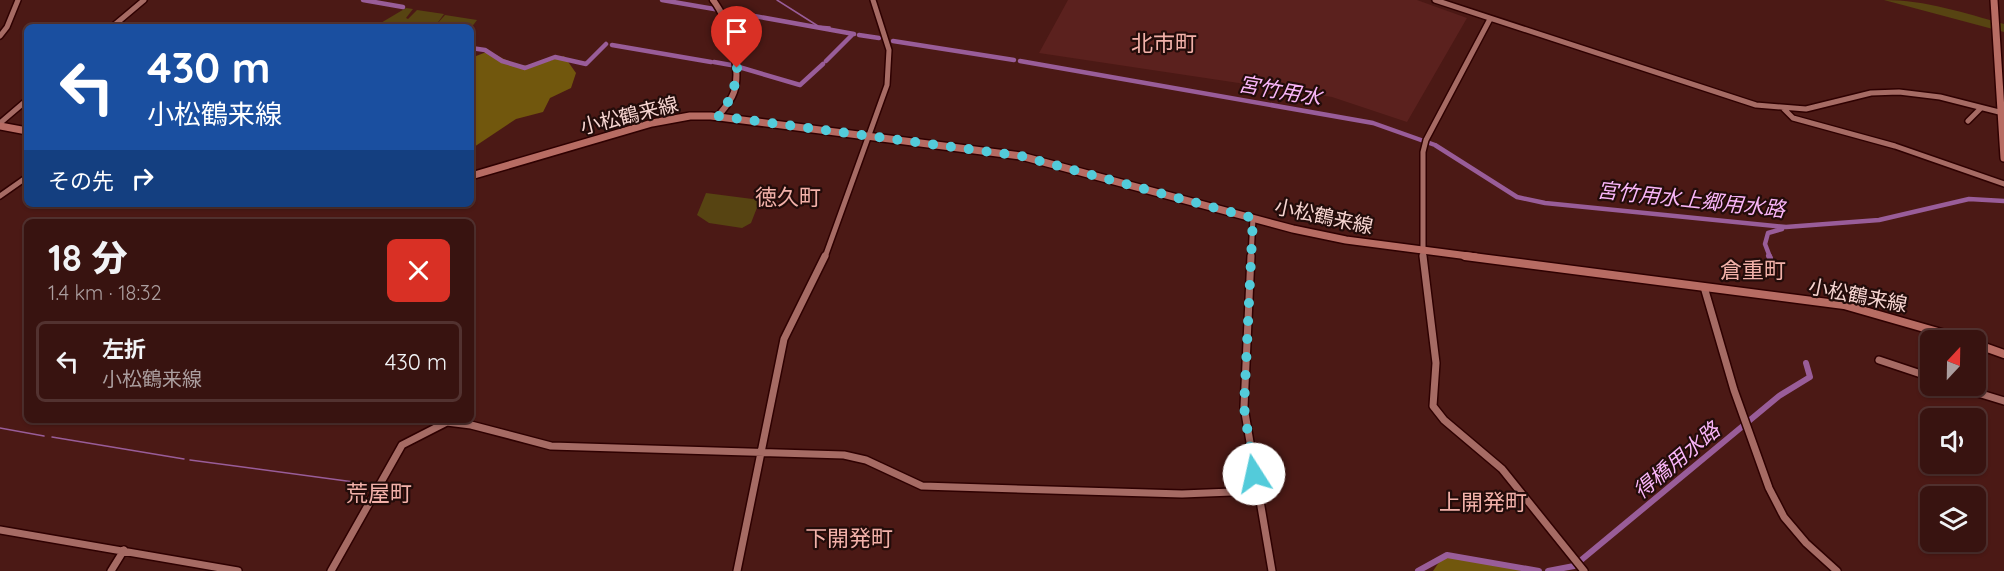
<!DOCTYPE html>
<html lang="ja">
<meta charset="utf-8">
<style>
:root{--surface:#381310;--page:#43201e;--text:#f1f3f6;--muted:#ab9e9f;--line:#523230}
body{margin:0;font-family:Quicksand,"Noto Sans JP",sans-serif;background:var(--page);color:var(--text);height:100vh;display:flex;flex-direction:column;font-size:22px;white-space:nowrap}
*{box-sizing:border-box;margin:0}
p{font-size:20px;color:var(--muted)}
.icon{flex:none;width:33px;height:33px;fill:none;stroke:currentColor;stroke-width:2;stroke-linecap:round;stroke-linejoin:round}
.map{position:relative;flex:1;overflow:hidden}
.drawer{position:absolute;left:24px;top:219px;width:450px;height:204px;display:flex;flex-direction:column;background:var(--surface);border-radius:9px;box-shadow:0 2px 4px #0004,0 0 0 2px var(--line)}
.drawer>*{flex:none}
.banner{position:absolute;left:24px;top:24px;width:450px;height:183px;border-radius:9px;box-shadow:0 2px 4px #0004,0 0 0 2px var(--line);background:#1a4fa0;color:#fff;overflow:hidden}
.needle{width:39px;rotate:22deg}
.fabs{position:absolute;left:1920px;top:330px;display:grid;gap:12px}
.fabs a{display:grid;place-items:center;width:66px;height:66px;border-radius:9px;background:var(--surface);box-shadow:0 2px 4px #0004,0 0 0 2px var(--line);font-size:30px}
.pin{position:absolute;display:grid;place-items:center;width:51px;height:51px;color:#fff;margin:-62px -26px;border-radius:50% 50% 50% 0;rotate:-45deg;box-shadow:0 0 6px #0007}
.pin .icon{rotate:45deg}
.me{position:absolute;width:66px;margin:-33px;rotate:350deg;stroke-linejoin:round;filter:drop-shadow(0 0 4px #0008)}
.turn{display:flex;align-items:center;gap:21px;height:126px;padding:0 24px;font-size:27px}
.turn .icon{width:78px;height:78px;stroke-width:2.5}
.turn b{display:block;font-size:42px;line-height:51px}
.then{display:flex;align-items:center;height:57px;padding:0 24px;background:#0003;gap:12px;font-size:22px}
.round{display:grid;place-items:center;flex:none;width:63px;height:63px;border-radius:9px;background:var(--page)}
.summary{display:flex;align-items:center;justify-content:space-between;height:102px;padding:0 24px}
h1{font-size:36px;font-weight:800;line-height:45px}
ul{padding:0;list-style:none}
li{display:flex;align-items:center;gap:18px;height:81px;margin:0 12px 9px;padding:0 12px;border:3px solid var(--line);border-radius:9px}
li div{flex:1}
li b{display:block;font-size:22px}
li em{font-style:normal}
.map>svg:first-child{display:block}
.built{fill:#5b211e}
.green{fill:#574412}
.forest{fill:#71570d}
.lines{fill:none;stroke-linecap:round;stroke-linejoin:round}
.stream{stroke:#995d99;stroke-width:1.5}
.canal-far1{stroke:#995d99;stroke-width:4.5}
.canal{stroke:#995d99;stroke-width:6}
.tertiary-far1-casing{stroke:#2e0001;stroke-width:8}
.tertiary-casing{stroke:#2e0001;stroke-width:10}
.secondary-casing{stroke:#2e0001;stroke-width:9}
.primary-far1-casing{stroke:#2e0001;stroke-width:10}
.primary-casing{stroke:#2e0001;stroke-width:11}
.tertiary-far1{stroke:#a66b64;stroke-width:5}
.tertiary{stroke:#a66b64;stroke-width:7}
.secondary{stroke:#ae6b64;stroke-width:6}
.primary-far1{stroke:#b76c63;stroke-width:7}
.primary{stroke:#b76c63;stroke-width:8}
.route{stroke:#53cbda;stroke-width:10;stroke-dasharray:0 18}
.labels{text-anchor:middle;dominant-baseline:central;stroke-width:4.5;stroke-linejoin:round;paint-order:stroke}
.street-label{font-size:20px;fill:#f7d5d1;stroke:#230c0a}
.water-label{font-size:21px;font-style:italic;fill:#f9b5f8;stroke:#230c0a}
.quarter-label{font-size:22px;fill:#f2b1a9;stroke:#230c0a}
</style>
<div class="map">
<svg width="2004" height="571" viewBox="0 0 2004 571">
<rect width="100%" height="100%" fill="#4b1915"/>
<path class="built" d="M1068,0H1417L1467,18L1407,122L1332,97L1039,53Z"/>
<path class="green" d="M1884,0C1926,0 1964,13 2004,24V32Z
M406,8L413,9L406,18L408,19L417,10L444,14L436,25L445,15L477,20L471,28L374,27Z
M706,193L760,200L751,223L742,228L709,223L697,215Z"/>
<path class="forest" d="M489,51C524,71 528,68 564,56L576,73L571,88L550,98L543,112L516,119L471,149V58Z
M1444,555L1524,571H1433Z"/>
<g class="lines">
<path class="stream" d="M777,0L818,26L830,27V31
M0,428L44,436
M52,437L184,459
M190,460L354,482"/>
<path class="canal-far1" d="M363,0L403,7
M662,0L720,10
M727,11L854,34
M859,35L879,38
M893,41L1014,60
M612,45L711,62
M471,48L485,50L502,61L525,68L555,57L586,64L606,44
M826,61L853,34
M1020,61L1373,123L1435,145L1517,197L1545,203L1786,227L1879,220L1969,199L2004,201
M714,62L731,65
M739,67L800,85L823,64
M1770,257L1765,244L1768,233L1782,229"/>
<path class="canal" d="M1769,256L1770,258
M1418,571L1447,555L1539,571
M1548,571L1574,566L1779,396L1810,377L1806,363"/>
<g class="tertiary-far1-casing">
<path id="tertiary-far1" d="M1435,0L1756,105L1806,109L1871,93L1899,92L1940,97L2003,113
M112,27L144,0
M0,36L7,27L18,0
M1784,109L1793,118L1895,146L2004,184
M1968,121L1981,108
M0,123L27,100
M0,196L27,177
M825,257L887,85L889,50L873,0
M1251,257L1253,218
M1423,257V152L1426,140L1490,19"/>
</g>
<g class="tertiary-casing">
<path id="tertiary" d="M1251,256L1244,407L1272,571
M1423,256L1436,363L1433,406L1444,420L1502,469L1584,571
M1704,287L1734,390L1769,488L1784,517L1806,543L1837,571
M1879,360L1930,377
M1955,386L2004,401
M0,530L238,571
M111,571L124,550
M331,571L402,445L447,422L471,425L551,446L844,455L866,460L922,486L1182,494L1257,491
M737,571L784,339L825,256"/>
</g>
<g class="secondary-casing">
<path id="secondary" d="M713,0C728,19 742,68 734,92C731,101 724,109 718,116"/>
</g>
<g class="primary-far1-casing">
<path id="primary-far1" d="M1994,0L2004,158
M0,126L27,131
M471,176L652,123L690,116H711L1021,156L1293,229L1346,240L1476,257"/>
</g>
<g class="primary-casing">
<path id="primary" d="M1465,256L1844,305L1966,340
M1976,344L2004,354"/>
</g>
<use href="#tertiary-far1" class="tertiary-far1"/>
<use href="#tertiary" class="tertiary"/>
<use href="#secondary" class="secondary"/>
<use href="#primary-far1" class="primary-far1"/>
<use href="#primary" class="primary"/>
</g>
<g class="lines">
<path class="route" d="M737,68L733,95L718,116L1021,156L1253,218L1244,407L1254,474"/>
</g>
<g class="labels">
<g class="street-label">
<text transform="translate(629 115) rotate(-14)">小松鶴来線</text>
<text transform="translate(1324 216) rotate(12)">小松鶴来線</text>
<text transform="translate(1858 295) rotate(11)">小松鶴来線</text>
</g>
<g class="water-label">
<text transform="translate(1280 90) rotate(10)">宮竹用水</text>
<text transform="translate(1691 199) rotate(6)">宮竹用水上郷用水路</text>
<text transform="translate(1676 460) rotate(-40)">得橋用水路</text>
</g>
<g class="quarter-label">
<text x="1164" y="43">北市町</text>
<text x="788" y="197">徳久町</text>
<text x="1753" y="270">倉重町</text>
<text x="379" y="493">荒屋町</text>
<text x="1483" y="502">上開発町</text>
<text x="849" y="538">下開発町</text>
</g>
</g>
</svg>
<div class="fabs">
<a><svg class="needle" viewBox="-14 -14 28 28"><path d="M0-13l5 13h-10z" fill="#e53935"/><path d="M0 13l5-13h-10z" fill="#ab9e9f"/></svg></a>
<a><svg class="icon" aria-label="sound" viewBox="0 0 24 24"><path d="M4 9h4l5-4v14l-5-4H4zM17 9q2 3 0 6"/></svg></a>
<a><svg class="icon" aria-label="layers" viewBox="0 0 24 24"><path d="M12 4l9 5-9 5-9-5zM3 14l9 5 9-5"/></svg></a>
</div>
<div class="pin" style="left:737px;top:68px;background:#d93025"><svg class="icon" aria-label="arrive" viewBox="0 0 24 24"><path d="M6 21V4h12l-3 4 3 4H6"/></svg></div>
<svg class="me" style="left:1254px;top:474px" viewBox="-20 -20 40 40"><circle r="19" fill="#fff"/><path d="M0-13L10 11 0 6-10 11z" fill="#53cbda"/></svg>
<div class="banner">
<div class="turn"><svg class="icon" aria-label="left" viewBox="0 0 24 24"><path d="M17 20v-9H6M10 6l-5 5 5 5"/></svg><div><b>430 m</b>小松鶴来線</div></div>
<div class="then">その先<svg class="icon" aria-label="right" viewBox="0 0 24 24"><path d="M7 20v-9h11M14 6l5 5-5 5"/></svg></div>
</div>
<section class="drawer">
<div class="summary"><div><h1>18 分</h1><p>1.4 km · 18:32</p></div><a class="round" style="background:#d93025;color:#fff"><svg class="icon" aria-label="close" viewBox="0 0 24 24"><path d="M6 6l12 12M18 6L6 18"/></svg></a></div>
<ul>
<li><svg class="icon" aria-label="left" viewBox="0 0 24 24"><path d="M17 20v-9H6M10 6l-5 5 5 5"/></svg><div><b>左折</b><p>小松鶴来線</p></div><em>430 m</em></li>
</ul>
</section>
</div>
